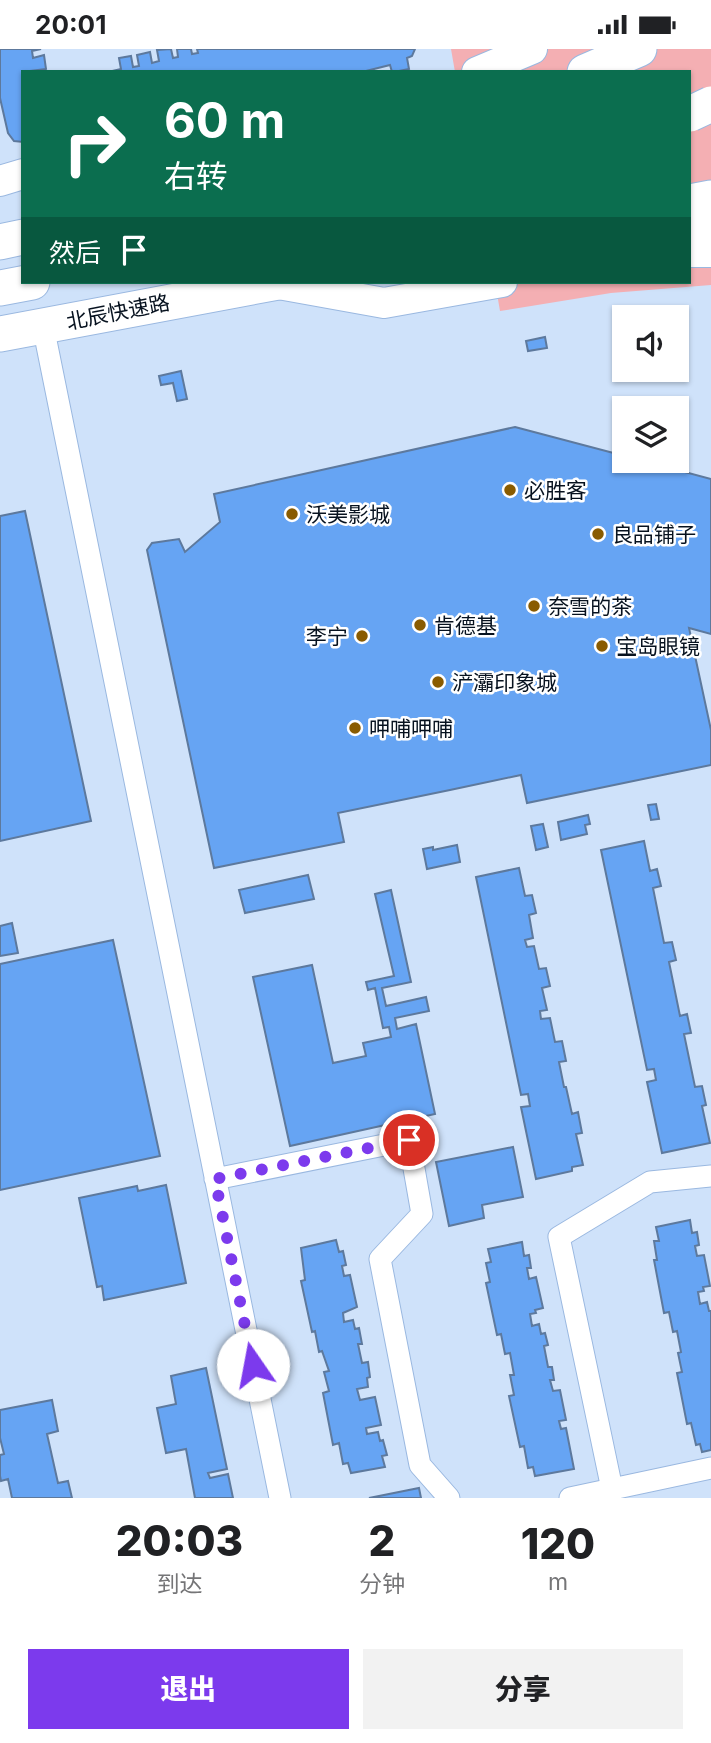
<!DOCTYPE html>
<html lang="zh">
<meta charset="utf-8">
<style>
:root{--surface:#fff;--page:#f2f2f2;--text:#202124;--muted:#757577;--accent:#7c3aed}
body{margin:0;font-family:Inter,"Noto Sans SC",sans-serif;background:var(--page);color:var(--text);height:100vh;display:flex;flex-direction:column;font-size:26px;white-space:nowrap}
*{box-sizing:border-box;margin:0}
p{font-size:23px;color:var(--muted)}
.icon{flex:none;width:38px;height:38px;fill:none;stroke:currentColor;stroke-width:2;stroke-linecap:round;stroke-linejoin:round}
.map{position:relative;height:1449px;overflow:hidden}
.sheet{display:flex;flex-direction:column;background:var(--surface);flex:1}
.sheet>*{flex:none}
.guide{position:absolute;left:21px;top:21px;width:670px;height:214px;border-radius:0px;box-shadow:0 2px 5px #0004;background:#0b6e4f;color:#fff;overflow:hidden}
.controls{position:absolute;left:612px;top:256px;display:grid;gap:14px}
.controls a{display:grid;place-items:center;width:77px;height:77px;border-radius:0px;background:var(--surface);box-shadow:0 2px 5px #0004;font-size:35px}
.pin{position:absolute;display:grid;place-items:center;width:60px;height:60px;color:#fff;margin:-30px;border:4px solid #fff;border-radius:50%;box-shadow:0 2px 7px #0007}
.me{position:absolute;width:77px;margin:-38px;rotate:348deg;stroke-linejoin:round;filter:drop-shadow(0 0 5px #0008)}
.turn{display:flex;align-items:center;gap:24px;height:147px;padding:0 28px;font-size:32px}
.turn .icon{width:91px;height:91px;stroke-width:2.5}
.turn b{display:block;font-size:49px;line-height:60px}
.then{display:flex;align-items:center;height:66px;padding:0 28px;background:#0003;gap:14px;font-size:26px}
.eta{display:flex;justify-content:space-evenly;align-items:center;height:119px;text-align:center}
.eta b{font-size:42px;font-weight:800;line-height:49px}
.action{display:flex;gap:14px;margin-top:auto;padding:14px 28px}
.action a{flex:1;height:80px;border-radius:0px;background:var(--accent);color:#fff;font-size:28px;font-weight:800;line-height:80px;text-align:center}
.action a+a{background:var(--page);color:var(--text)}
.status{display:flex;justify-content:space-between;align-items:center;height:49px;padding:0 35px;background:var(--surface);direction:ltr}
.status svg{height:19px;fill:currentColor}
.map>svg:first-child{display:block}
.green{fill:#f4afb3}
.building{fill:#66a4f3;stroke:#5d799d;stroke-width:2}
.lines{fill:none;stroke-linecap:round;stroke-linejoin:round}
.minor-casing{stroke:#9ab8e0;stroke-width:23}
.secondary-casing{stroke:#9ab8e0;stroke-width:32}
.trunk-casing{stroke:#9ab8e0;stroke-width:37}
.minor{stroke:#fff;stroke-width:21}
.secondary{stroke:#fff;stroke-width:30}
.trunk{stroke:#fff;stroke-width:35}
.trunk-bridge-casing{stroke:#9ab8e0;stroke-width:37;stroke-linecap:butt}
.trunk-bridge{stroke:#fff;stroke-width:35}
.route{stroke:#7c3aed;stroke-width:12;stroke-dasharray:0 21.6}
.poi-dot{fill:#895b00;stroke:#fff;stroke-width:2.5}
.labels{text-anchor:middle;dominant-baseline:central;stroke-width:5;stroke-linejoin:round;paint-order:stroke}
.street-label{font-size:21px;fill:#07121f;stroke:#fff}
.poi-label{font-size:21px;fill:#07121f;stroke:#fff;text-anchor:start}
</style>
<div class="status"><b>20:01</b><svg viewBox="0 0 49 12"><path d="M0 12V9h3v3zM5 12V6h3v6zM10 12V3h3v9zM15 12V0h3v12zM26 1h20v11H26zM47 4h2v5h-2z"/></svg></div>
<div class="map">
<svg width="711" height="1449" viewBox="0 0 711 1449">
<rect width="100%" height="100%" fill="#cfe2fa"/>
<path class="green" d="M451,0H711V236L611,244L500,262L495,233H690V23H455Z"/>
<path class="building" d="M0,0H41L32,2L33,9L44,6L46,20L23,23V93L14,92L8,84L0,49Z
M171,0L173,9L178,8L177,0H191L192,5L198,4L197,0H415L412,7L407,9L409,20L394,23H392L390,16L362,23H108L121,20L119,9L131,7L133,18L139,17L137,6L150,3L152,14L159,12L157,1Z
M545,288L547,299L528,302L526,292Z
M181,322L187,350L177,352L173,334L161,336L159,327Z
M515,378L625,407V411H640L711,430V585L689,579L711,681V716L527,754L521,726L450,741L338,764L344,793L214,819L147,501L152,494L179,490L185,503L220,473L214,445Z
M25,462L91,772L0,792V467Z
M656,755L659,770L651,771L648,756Z
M588,766L590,775L585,776L587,785L561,791L558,773Z
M543,775L548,798L536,801L531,777Z
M644,792L650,822L657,820L661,837L653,839L664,894L672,893L676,911L669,913L680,967L687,965L691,984L684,985L695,1038L702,1037L706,1056L702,1057L710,1094L662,1104L647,1033L656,1031L654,1020L647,1021L601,801Z
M457,796L460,813L427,820L423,800L433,798V801Z
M519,819L525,847L532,846L536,864L529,866L533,889L525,891L527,898L534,897L539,920L546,919L550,937L542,939L547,961L540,962L541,970L550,969L555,993L562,992L566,1012L559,1013L564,1038H566L572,1065L578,1063L582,1084L576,1085L583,1116L572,1118V1122L536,1130L521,1058L530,1057L528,1045L521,1046L476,828Z
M308,826L314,850L245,864L239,841Z
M391,841L411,933L382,939L386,957L426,948L429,962L395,969L397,980L416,975L435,1065L290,1097L253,928L312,916L333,1014L366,1007L363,994L391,988L389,978L383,979L375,939L368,941L366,933L394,927L375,845Z
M12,874L18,904L0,907V877Z
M113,891L160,1107L0,1141V915Z
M513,1098L523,1148L482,1156L484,1169L449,1177L436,1113Z
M166,1136L186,1234L104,1251L102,1237L97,1238L79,1149L137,1137L138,1142Z
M690,1171L692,1184L697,1183L699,1196L695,1197L697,1207L704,1206L710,1237L703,1238L704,1242L698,1243L700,1255L707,1253L709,1262H711V1401L702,1403L700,1395L696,1396L691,1374L687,1375L677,1324L682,1323L678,1304L681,1303L677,1282L673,1283L669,1263L664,1264L654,1211H657L654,1192H659L656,1178Z
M336,1191L339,1203L343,1202L346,1216L342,1217L344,1227L350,1226L357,1258L343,1264L344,1273L353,1271L355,1280L359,1279L362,1295H358L362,1314L368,1313L370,1328L367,1329L368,1338L357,1340L360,1351L375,1348L381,1376L366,1379L367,1385L378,1383L380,1392L383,1391L387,1406L382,1407L385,1418L351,1424L348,1414L343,1415L339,1394L333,1396L323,1344L329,1342L324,1323L329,1322L322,1302L319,1303L315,1282L312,1283L301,1232L305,1231L301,1199Z
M522,1193L524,1207L529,1206L531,1219H527L529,1230L536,1228L543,1259L535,1261L536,1264L530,1265L532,1277L539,1275L541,1285L545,1284L548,1296L544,1297L548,1318H552L554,1331H550L553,1342L560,1341L566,1371L559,1372L561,1380L566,1379L574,1420L535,1427L533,1418L528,1419L524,1397L520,1398L509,1347L514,1346L510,1326H514L510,1304L505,1305L501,1285L497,1286L486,1234L490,1233L486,1214L491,1213L488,1200Z
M206,1319L227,1420L208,1424L210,1429L228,1425L233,1449H195L186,1400L166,1404L157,1359L176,1355L171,1327Z
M52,1351L58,1382L47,1385L58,1434L68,1432L72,1449H12L8,1430L1,1432L0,1427V1406L4,1405L0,1389V1361Z
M419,1439L421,1449H369Z"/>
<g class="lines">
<g class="minor-casing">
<path id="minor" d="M43,277L280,1449
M215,1130L409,1091L422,1165L380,1210L420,1416L449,1449
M612,1440L559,1188L650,1133L711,1127
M570,1449L711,1419"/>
</g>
<g class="secondary-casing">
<path id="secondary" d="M477,23L532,0
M0,132L23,125
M690,203H711
M273,234L384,254L502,233"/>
</g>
<g class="trunk-casing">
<path id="trunk" d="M585,23L639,0
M690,153L711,149
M690,180L711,179
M0,193L23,188
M0,239L32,233
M0,285L278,233"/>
</g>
<use href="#minor" class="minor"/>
<use href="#secondary" class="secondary"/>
<use href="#trunk" class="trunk"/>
<g class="trunk-bridge-casing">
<path id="trunk-bridge" d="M690,65L711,55"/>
</g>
<use href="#trunk-bridge" class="trunk-bridge"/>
</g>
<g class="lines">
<path class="route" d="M253,1316L215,1130L409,1091"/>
</g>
<g class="poi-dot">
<circle cx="510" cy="441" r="7"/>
<circle cx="292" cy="465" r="7"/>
<circle cx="598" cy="485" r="7"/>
<circle cx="534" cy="557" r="7"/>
<circle cx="420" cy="576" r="7"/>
<circle cx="362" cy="587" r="7"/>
<circle cx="602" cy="597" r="7"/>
<circle cx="438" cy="633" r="7"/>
<circle cx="355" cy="679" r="7"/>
</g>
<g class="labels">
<g class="street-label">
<text transform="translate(118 263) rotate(-11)">北辰快速路</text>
</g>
<g class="poi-label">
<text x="524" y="441">必胜客</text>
<text x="306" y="465">沃美影城</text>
<text x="612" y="485">良品铺子</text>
<text x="548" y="557">奈雪的茶</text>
<text x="434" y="576">肯德基</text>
<text x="348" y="587" text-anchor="end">李宁</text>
<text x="616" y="597">宝岛眼镜</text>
<text x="452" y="633">浐灞印象城</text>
<text x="369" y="679">呷哺呷哺</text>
</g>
</g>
</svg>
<div class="controls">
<a><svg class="icon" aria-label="sound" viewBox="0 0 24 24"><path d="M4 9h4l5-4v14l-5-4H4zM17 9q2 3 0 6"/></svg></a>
<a><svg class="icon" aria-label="layers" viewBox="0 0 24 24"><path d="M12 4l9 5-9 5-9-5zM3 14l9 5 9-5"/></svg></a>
</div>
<div class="pin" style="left:409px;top:1091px;background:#d93025"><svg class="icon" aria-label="arrive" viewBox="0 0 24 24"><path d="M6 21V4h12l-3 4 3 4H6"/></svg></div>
<svg class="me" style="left:253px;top:1316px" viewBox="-20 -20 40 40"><circle r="19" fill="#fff"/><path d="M0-13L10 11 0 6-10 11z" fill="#7c3aed"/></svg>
<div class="guide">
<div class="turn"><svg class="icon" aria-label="right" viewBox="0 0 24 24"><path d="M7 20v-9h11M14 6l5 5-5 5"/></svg><div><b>60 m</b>右转</div></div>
<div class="then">然后<svg class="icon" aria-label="arrive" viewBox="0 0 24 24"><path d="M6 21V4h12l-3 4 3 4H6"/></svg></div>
</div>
</div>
<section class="sheet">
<div class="eta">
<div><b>20:03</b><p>到达</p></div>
<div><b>2</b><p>分钟</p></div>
<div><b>120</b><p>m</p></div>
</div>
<div class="action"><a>退出</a><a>分享</a></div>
</section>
